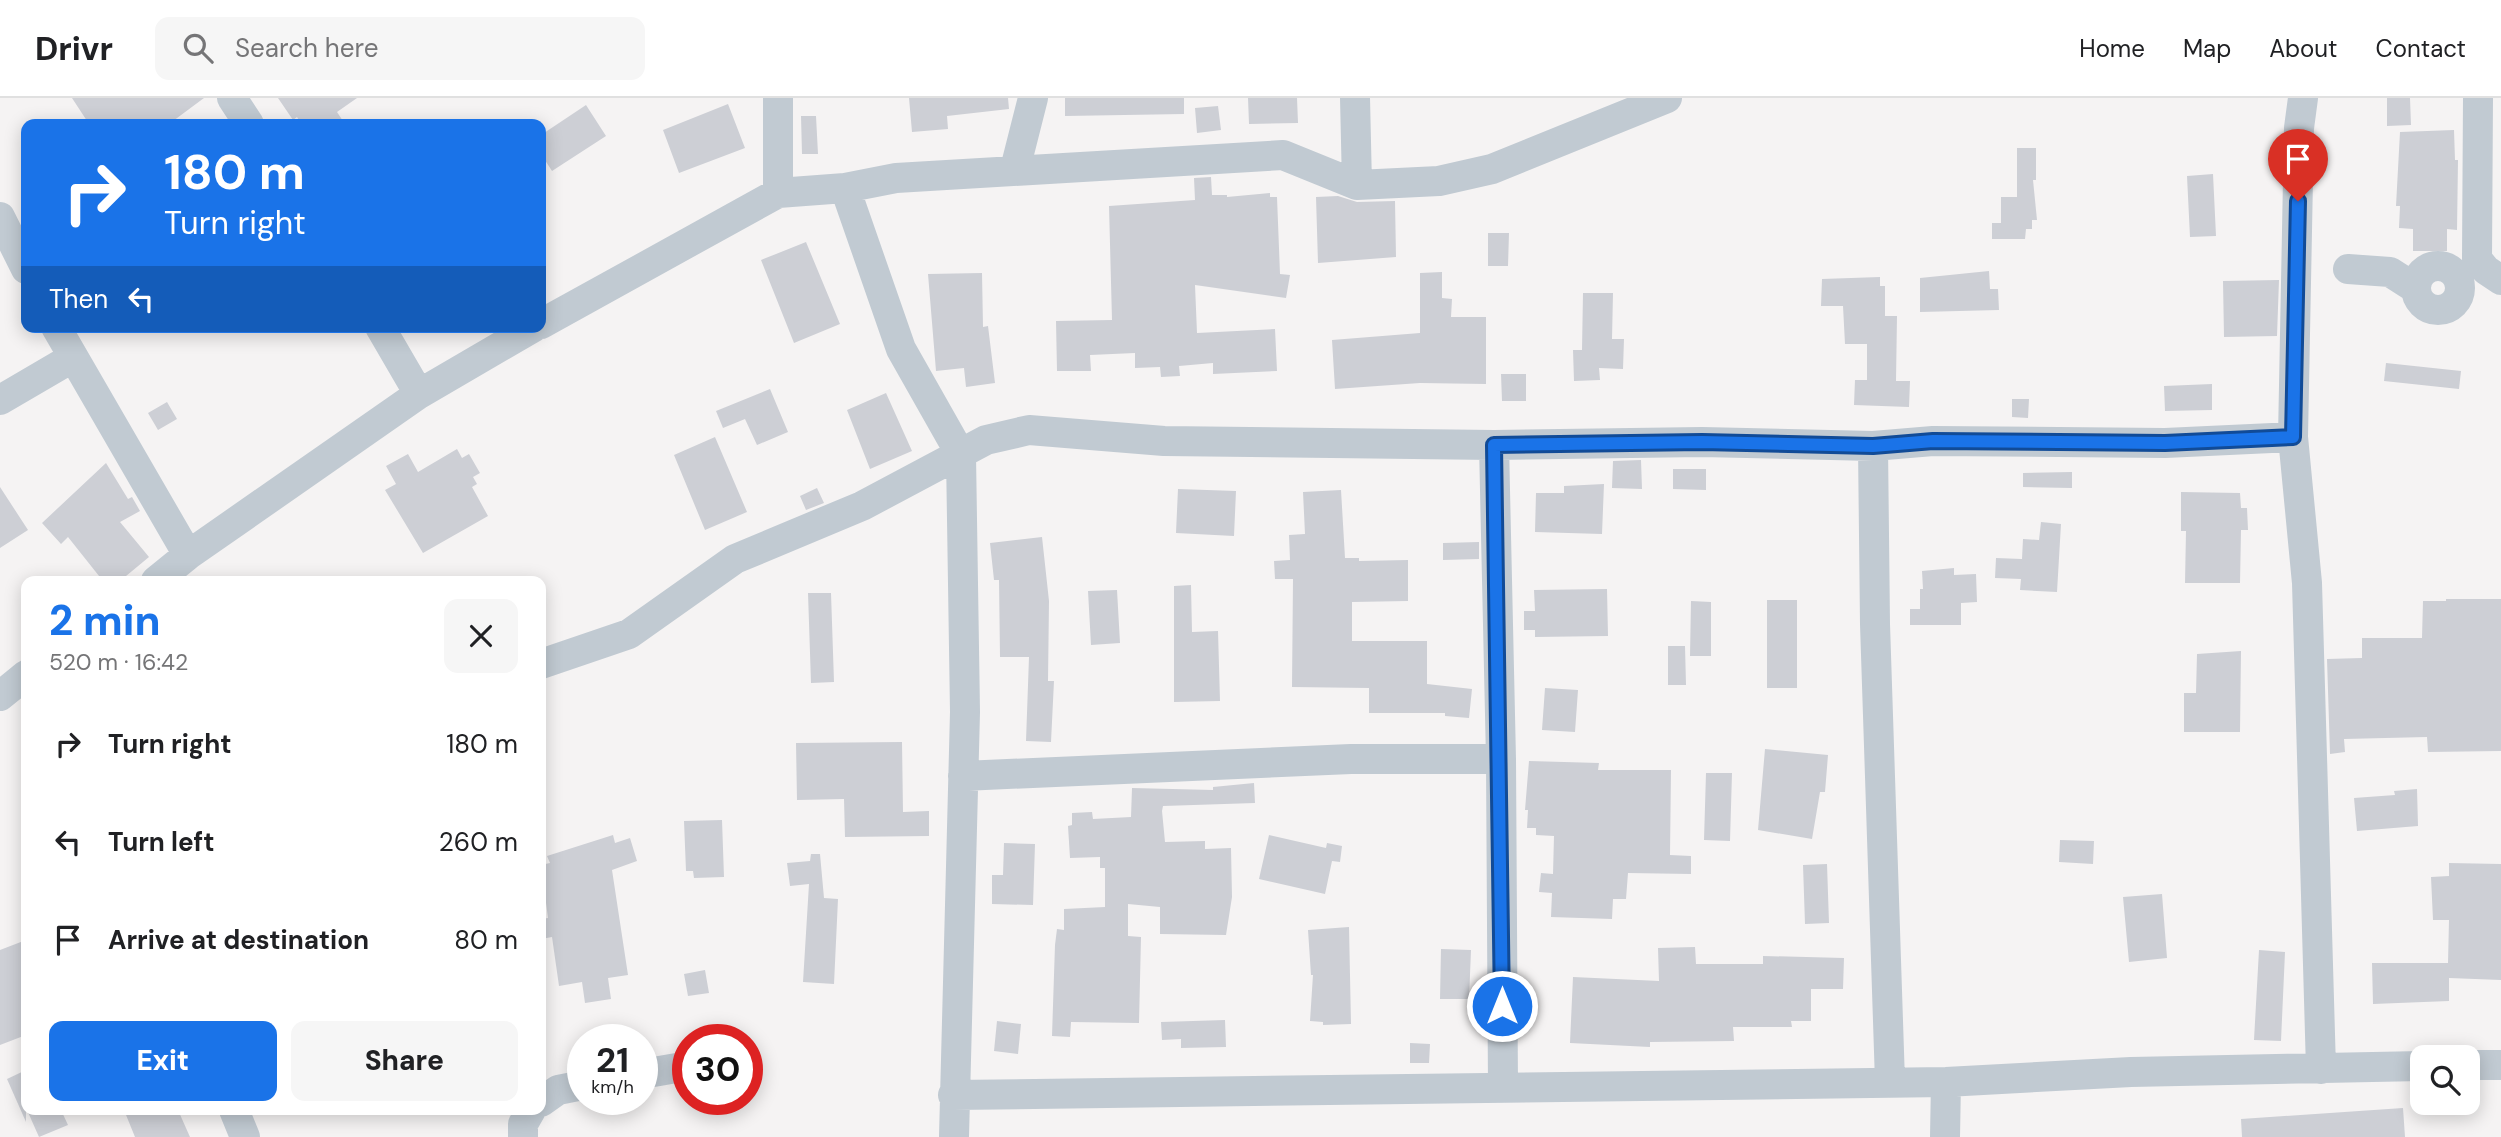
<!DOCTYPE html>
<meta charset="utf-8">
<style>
:root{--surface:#fff;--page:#f6f6f6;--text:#202124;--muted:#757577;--line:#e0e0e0;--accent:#1a73e8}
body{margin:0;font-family:"DM Sans",sans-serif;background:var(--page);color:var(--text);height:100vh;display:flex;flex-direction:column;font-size:26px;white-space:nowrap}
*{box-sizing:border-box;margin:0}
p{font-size:23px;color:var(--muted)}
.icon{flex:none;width:38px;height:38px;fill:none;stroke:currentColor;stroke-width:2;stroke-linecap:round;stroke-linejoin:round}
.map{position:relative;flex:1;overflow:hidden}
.drawer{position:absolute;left:21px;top:478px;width:525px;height:539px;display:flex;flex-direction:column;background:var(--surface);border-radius:14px;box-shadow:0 4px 18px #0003}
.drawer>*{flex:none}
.guide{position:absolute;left:21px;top:21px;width:525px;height:214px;border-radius:14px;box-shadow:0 4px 18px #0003;background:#1a73e8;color:#fff;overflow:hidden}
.tools{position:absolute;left:2410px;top:947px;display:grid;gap:14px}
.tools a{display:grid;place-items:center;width:70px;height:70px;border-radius:14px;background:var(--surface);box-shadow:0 4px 18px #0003;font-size:35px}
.speed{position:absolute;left:567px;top:926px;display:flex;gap:14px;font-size:35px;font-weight:700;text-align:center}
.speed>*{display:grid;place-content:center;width:91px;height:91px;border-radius:50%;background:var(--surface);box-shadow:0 4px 18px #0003;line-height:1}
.speed small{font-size:18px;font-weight:400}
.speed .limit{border:10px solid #d22;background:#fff;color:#111}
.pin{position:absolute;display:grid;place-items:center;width:60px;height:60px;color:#fff;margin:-72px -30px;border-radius:50% 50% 50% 0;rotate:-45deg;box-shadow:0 0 7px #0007}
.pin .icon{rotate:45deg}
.me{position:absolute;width:77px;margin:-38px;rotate:0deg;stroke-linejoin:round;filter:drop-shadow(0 0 5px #0008)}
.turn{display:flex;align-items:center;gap:24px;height:147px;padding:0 28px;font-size:32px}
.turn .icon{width:91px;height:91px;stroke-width:2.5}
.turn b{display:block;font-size:49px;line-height:60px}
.then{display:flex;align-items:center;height:66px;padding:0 28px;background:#0003;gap:14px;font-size:26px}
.round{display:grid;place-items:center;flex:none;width:74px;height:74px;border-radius:14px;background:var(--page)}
.summary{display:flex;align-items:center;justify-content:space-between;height:119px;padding:0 28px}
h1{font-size:42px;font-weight:800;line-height:52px;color:var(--accent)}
.primary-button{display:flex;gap:14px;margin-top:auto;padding:14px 28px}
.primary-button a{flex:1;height:80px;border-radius:14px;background:var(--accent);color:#fff;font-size:28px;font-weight:800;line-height:80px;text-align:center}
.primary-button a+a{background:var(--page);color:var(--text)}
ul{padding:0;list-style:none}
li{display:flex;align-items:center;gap:21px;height:98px;padding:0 28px}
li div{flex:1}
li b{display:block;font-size:26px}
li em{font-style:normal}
header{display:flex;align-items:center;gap:42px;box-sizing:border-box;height:98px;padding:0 35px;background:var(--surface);border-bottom:2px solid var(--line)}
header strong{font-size:33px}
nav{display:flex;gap:38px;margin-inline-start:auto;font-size:24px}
.search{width:490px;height:63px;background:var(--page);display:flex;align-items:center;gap:18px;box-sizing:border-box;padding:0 24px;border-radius:14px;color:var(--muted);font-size:26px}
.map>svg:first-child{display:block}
.building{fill:#cdcfd5}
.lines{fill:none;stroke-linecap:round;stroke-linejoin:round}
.minor{stroke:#c1cad2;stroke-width:30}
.route-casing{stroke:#114b97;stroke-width:18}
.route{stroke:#1a73e8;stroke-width:12}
</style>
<header>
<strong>Drivr</strong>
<div class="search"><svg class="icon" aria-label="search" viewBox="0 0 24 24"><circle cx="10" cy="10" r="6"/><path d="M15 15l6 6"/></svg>Search here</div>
<nav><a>Home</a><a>Map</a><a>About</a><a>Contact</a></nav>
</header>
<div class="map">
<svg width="2501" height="1039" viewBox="0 0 2501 1039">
<rect width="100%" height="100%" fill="#f5f3f3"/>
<path class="building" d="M72,0H204L169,26H89Z
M278,0H357L337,14L345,26H301L297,19L293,22Z
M909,0H1008L1009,11L947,18L948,31L912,34Z
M1065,0H1184V16L1065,18Z
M1248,0H1297L1298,25L1249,26Z
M2387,0H2410L2411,27L2387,28Z
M728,6L745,50L679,75L663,32Z
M586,7L606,38L552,73L541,56V37Z
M1218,8L1221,32L1197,35L1195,10Z
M801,18H816L818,56H802Z
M2454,32L2455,62H2458L2457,132L2447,131V153H2413V131L2399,130L2400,108H2396L2400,34Z
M2017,50H2036V82H2033L2037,122H2032V131H2026L2025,141H1992V125H2001V99H2017Z
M2213,76L2216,138L2190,139L2187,78Z
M1211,79L1212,97H1227V99L1270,95V99H1277L1280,176L1290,177L1286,200L1195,187L1197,235L1275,231L1277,273L1213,276V265L1179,268L1180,278L1161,279L1160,269L1135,270V255L1090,257L1091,273H1057L1056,223L1112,222L1109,108L1195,102L1194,80Z
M1338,98L1357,104L1395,103L1396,159L1318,165L1316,99Z
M1488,135H1509L1508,168H1488Z
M806,144L840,226L794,245L761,162Z
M1989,173L1990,191H1998L1999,212L1920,214V180Z
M1442,174V200L1452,201L1451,219H1486V286L1420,285L1335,291L1332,242L1420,235V175Z
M982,175L983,229L988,228L995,285L966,289L964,270L936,273L928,176Z
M1880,179V188H1885V218H1897L1896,283H1910L1909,309L1854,307L1855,282H1867V246H1845L1843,208H1821L1822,181Z
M2279,182L2277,238L2224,239L2223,183Z
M1583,195H1613L1612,241H1624L1623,271L1599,270L1600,282L1574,283L1573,252H1582Z
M2386,265L2461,273L2459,291L2384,283Z
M1501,276H1526V303H1502Z
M2212,286V312L2165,313L2164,288Z
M770,291L788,334L757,347L745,321L723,330L716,313Z
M886,295L912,353L870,371L847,312Z
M2012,301H2029L2028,320L2012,319Z
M167,304L177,321L158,332L148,315Z
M715,339L747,414L705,432L674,357Z
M457,351L462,360L469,356L480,375L473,379L477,386L472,389L488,418L423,455L385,392L396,386L386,368L408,356L418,374Z
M1641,362L1642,391L1612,390L1613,363Z
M106,365L128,401L132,399L140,413L120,424L149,459L120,483H103L68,439L61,446L42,425Z
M1673,371H1706V392L1673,391Z
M2072,374V390L2023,389V375Z
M1604,386L1602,436L1535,434L1536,395H1564V388Z
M0,389L28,432L0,450Z
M817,390L824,405L806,412L800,398Z
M1178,391L1236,393L1234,438L1176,435Z
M1341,392L1345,460H1359V463L1408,462V503L1352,504V543H1427V586L1472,591L1469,620L1445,618V615H1369V590L1292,589L1293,481H1275L1274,463L1290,462L1289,437L1305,436L1303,394Z
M2181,394L2240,395L2241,410H2247L2248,432H2241L2240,485H2185L2186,433H2181Z
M2041,424L2061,426L2057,494L2020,492L2021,481L1995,480L1996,460L2022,461L2023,441L2039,442Z
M1042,439L1049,503L1048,583H1054L1051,644L1026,643L1029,559H1000L999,482H994L990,445Z
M1479,444V461L1443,462V445Z
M1954,470V477L1976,476L1977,504L1961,505V527H1910V511H1920V491H1923L1922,473Z
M1191,487L1192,534L1218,533L1220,603L1174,604V488Z
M1607,491L1608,538L1535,539V532H1524V513H1535L1534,492Z
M1117,492L1120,545L1091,547L1088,493Z
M808,495H831L834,584L811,585Z
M2446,501H2501V653L2428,654L2427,639L2344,641L2345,654L2330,656L2327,561L2362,560V540H2422L2423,503H2446Z
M1767,502H1797V590H1767Z
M1691,503L1711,504V558H1690Z
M1668,548H1685L1686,587H1668Z
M2241,553L2240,634H2184V595H2196L2197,556Z
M1545,590L1578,592L1575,634L1542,632Z
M902,644L903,714L929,713V738L845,739L844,701L797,702L796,645Z
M1765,651L1828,657L1825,694H1820L1812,741L1758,732Z
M1529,663L1599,665L1598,672H1671L1670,757L1691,758V776L1628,775L1626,801H1613L1612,821L1551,819L1552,795L1539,794L1541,775L1553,776L1554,738L1536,737V730H1527L1528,712H1525Z
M1706,675H1732L1730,743L1704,742Z
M1254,685L1255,705L1163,708L1162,713L1165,744L1205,743V751L1231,750L1232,799L1226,837L1160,836V809L1128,806V838L1141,839L1139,925L1071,924L1070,939L1052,938L1055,847L1057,831L1064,832V811L1105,809V770H1100V759L1070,760L1068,728L1072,727V715L1092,714L1093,721L1131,719L1132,690L1213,692V689Z
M2417,691L2418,728L2357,733L2354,700L2395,697L2394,693Z
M722,722L724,779L694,780L693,773H686L684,723Z
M613,737L615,745L630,740L637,763L612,772L628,877L608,880L611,901L585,905L582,884L559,888L552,839L541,841V821L548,820L541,767L550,765L547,758Z
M1269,737L1326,750L1327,745L1342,748L1340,764L1332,763L1325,796L1259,781Z
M2060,742L2094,743L2093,766L2059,764Z
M1004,745L1035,746L1033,807L992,806V777H1003Z
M811,756H820L824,800L838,801L834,886L803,884L809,786L790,788L787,765L810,763Z
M2449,765L2501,766V882L2449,880V903L2373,906L2372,865H2448L2449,822H2433L2431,779L2449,778Z
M1827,766L1829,825L1805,826L1803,767Z
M2162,796L2167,860L2129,864L2123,799Z
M1349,829L1351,926L1323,927V924L1310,923L1313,877H1311L1308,832Z
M26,842V937L0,947V852Z
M1695,849L1696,866H1763V858L1844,860L1843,891H1811V923H1791L1792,929H1733L1734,943L1650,944V949L1570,945L1573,879L1659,883L1658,850Z
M1441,851L1471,852L1469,901H1440Z
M2259,852L2285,854L2281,943L2254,942Z
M705,872L709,895L688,898L684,876Z
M1225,922L1226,949L1181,950V941L1162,942L1161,924Z
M997,923L1021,926L1018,956L994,953Z
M1410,945L1430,946L1429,965H1410Z
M26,972V1024L7,981Z
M2403,1010L2405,1039H2242L2241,1021Z
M27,1012H61L68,1027L39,1039Z
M124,1012H178L190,1039H135Z"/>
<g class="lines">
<path class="minor" d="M232,0L249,26
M778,0V95
M1355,0L1357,87
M2303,0L2299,30L2293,339L2307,485L2321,971
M2478,0L2477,161L2486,172L2501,182
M1015,71L1033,0
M845,90L901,251L961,357L965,614L954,1039
M0,119L26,171
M2416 190a22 22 0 1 1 44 0a22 22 0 1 1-44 0Z
M2348,171L2390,174L2415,190
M541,226L778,95L845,90L896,80L1283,57L1357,87L1439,83L1492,71L1667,0
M56,229L188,457
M380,229L419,296
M0,302L72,260
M1494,347L1501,661L1503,990
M1873,348L1875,526L1890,984
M156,483L188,457L419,296L534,229
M541,566L629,536L735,461L862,408L986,342L1029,332L1164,343L1494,347L1702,344L1873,348L1933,343L2165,345L2293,339
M0,598L26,577
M963,678L1351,661H1501
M2468,967H2501
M642,976L688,968
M953,997L1946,984L2131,974L2422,968
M541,1004L558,992L583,987
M234,1012L245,1039
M523,1039V1026L531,1012
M1945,1039L1946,984"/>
</g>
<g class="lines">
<g class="route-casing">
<path id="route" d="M1502,908L1494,347L1702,344L1873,348L1933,343L2165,345L2293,339L2298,103"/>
</g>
<use href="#route" class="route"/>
</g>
</svg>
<div class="tools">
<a><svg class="icon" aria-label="search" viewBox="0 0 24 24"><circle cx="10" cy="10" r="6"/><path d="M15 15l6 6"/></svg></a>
</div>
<div class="speed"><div>21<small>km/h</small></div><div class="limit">30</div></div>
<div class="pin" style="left:2298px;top:103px;background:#d93025"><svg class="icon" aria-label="arrive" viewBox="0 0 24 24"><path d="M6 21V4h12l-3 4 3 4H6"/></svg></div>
<svg class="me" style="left:1502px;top:908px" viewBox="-20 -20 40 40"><circle r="17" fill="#1a73e8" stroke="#fff" stroke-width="3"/><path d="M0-11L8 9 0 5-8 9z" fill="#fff"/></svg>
<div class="guide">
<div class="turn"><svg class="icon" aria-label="right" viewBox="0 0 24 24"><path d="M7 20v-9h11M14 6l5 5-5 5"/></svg><div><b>180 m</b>Turn right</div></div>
<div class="then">Then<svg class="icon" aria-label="left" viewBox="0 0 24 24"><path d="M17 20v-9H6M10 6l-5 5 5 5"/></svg></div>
</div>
<section class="drawer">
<div class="summary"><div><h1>2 min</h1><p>520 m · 16:42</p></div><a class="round"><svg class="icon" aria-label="close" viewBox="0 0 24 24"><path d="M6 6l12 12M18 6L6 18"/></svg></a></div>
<ul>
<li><svg class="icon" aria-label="right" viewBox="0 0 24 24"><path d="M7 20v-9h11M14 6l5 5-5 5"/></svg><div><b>Turn right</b></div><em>180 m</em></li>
<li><svg class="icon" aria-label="left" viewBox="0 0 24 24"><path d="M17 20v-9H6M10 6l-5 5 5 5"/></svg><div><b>Turn left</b></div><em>260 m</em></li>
<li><svg class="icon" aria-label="arrive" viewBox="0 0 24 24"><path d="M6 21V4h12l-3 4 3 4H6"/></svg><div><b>Arrive at destination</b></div><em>80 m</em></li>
</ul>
<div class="primary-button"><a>Exit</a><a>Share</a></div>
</section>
</div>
